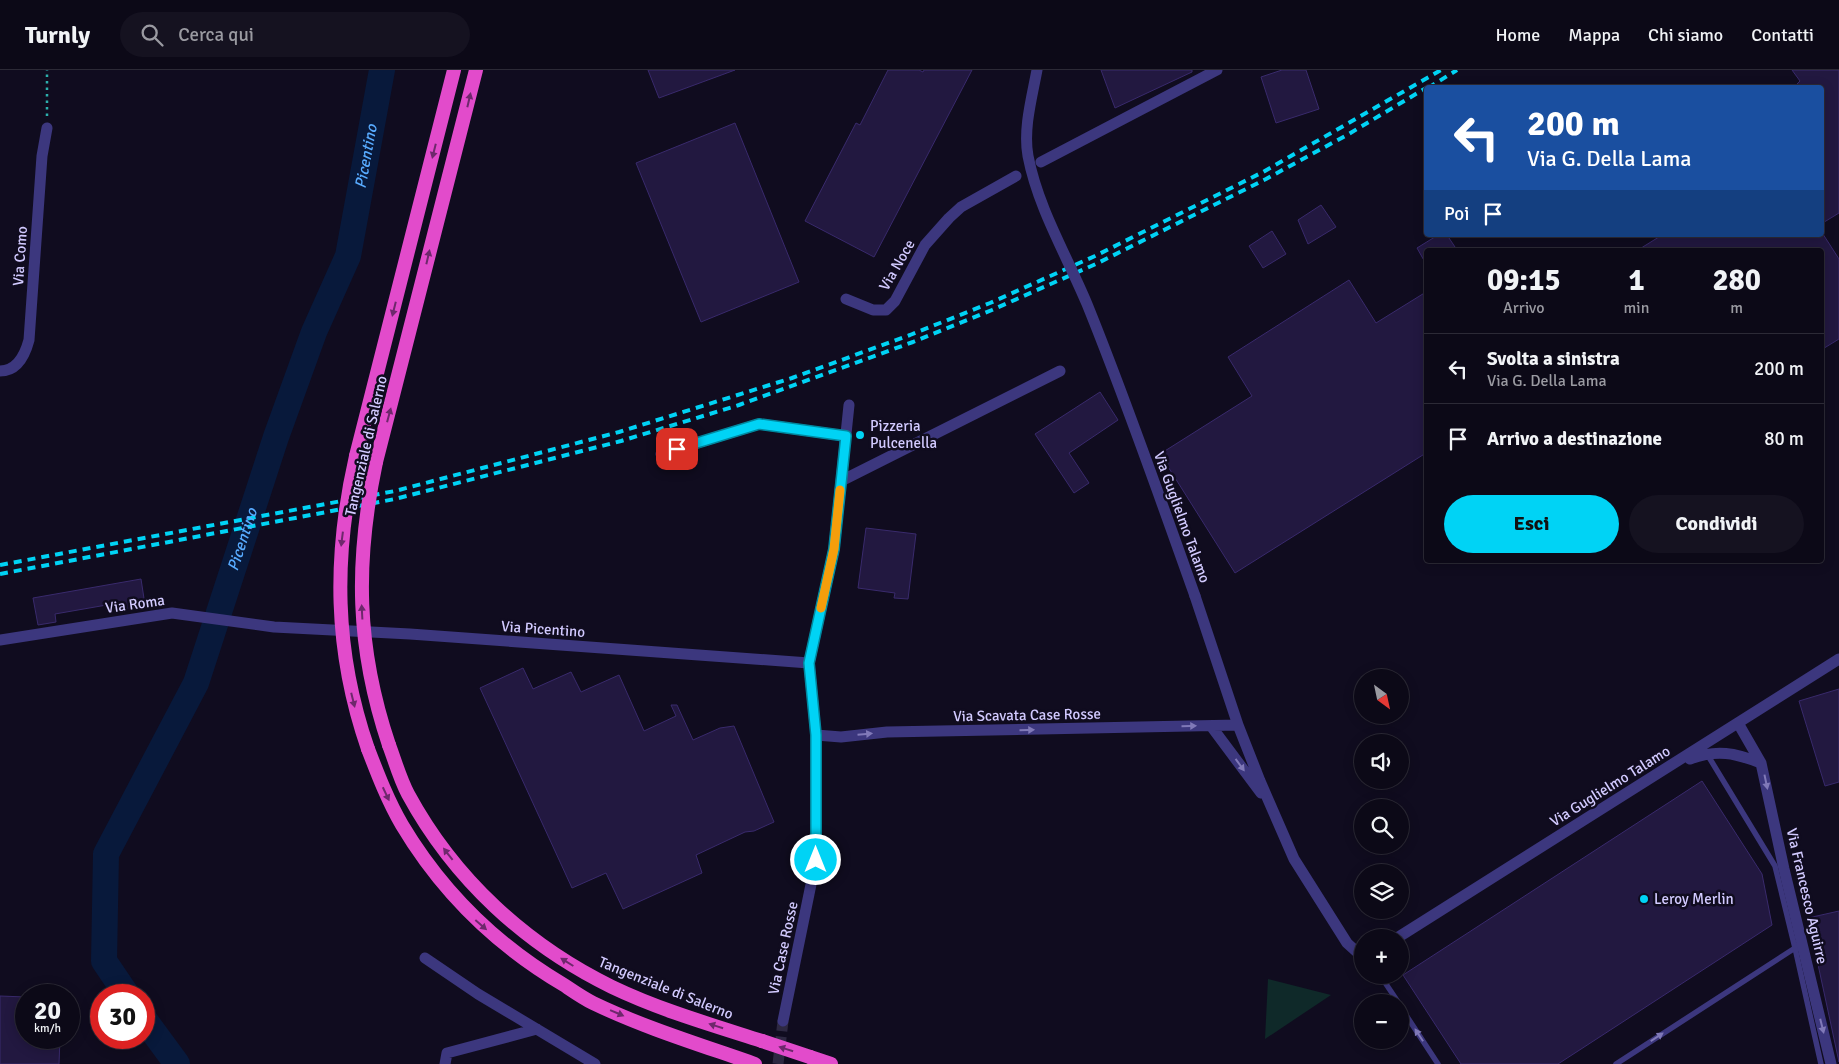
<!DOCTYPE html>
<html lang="it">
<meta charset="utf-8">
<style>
:root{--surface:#0c0917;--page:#151220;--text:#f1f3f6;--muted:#9a9aa1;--line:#2c2a36;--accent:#00d3f5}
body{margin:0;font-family:Signika,sans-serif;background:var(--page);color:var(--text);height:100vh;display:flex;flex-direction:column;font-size:19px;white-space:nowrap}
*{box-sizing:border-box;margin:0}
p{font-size:16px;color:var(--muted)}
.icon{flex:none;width:28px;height:28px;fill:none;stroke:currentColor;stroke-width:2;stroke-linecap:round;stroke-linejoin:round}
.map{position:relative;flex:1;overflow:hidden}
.panel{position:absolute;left:1424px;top:178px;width:400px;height:315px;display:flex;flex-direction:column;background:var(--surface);border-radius:5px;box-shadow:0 2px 12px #0003,0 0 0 1px var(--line)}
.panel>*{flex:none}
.guide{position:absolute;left:1424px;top:15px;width:400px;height:152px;border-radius:5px;box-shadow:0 2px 12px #0003,0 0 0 1px var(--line);background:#1a4fa0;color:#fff;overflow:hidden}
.needle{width:32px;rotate:147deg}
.tools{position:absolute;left:1354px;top:599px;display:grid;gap:10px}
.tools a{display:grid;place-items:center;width:55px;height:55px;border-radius:50%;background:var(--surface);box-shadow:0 2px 12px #0003,0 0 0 1px var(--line);font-size:25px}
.speed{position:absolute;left:15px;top:914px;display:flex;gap:10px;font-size:25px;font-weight:700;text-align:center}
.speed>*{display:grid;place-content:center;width:65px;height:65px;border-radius:50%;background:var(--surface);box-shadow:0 2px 12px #0003,0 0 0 1px var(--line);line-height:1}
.speed small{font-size:12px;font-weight:400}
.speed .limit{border:8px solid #d22;background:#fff;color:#111}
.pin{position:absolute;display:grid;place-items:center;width:42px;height:42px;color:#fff;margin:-21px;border-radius:10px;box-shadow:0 2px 8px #0006}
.me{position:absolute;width:55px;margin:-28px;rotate:0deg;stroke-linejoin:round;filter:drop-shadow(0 0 4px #0008)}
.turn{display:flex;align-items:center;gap:18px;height:105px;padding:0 20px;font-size:22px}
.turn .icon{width:65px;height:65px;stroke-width:2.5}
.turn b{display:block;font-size:35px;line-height:42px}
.then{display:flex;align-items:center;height:48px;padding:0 20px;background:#0003;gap:10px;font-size:19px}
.eta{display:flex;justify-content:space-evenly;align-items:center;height:85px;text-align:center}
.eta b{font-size:30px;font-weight:700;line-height:35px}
.cta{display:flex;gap:10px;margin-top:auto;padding:10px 20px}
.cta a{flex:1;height:58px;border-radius:30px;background:var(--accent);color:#111;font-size:20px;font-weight:700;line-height:58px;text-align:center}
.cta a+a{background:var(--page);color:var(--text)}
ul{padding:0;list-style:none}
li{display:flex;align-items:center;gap:15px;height:70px;padding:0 20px;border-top:1px solid var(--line)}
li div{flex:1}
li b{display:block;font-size:19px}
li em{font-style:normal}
header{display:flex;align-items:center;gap:30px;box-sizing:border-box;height:70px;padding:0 25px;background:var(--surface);border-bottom:1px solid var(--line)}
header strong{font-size:24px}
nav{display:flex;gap:28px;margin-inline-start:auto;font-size:18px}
.search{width:350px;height:45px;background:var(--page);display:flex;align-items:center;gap:12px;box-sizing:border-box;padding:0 18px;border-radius:28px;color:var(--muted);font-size:19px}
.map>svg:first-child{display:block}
.green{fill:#0f2929}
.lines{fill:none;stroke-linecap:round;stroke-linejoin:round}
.river{stroke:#08193b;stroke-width:26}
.building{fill:#221840;stroke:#392a6c}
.minor-tunnel{stroke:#2d2841;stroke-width:11;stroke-dasharray:11 5.5;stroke-linecap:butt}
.path{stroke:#2cb0ad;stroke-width:2.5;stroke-dasharray:2.5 4;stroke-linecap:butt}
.service{stroke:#3c377e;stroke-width:5.5}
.minor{stroke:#3c377e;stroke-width:11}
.trunk{stroke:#e24bcb;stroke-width:14}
.rail{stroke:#00d3f5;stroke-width:4;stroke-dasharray:8 6;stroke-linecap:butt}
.minor-bridge{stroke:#3c377e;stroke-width:11}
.trunk-bridge{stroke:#e24bcb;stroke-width:14}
.oneway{fill:#6e286c}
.oneway2{fill:#8079b8}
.route-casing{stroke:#00899f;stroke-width:12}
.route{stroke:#00d3f5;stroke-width:9}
.slow{stroke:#f59e0b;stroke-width:9}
.poi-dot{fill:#00d3f5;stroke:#100c1f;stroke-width:2}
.labels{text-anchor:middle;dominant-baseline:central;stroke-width:5;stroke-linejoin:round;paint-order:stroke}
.street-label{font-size:15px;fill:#d2caff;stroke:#100c1f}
.poi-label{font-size:15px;fill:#d2caff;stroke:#100c1f;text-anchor:start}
.water-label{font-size:16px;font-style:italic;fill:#58abff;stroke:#100c1f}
</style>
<header>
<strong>Turnly</strong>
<div class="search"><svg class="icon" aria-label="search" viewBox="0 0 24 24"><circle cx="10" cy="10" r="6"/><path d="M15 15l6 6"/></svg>Cerca qui</div>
<nav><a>Home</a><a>Mappa</a><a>Chi siamo</a><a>Contatti</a></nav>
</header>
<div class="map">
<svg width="1839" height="994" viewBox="0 0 1839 994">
<rect width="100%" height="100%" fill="#100c1f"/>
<path class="green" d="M1268,909L1331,925L1265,969Z"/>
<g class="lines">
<g class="river">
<path id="s1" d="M127,925L104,891L106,784L196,613L276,367L314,262L348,186L382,0"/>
<path d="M144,949L177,994"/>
</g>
</g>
<path class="building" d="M648,0H735L659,28Z
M888,0H919L923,2L924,0H972L874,187L805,151L856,53L860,55Z
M1101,0H1192V2L1115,38Z
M1282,0H1306L1319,39L1276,53L1261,7Z
M1792,0H1839V143L1821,154V18H1793L1800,11Z
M735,53L799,212L701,252L636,93Z
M1321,135L1336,157L1308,174L1298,150Z
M1272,161L1286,184L1263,198L1249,176Z
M1821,161L1839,189V269L1821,280V180H1638L1662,165H1821Z
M1438,165H1447L1457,180H1426V194L1417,178Z
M1349,210L1376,253L1426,222V383L1235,503L1160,384L1252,326L1228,287Z
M1100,322L1118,350L1069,383L1089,413L1074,423L1035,364Z
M866,458L916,464L908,529L894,528L895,523L858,518Z
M141,509L145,535L119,540L118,533L55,544L56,552L38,555L33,528Z
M523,598L533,619L571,602L581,622L619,605L644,661L676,646L671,635H677L693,670L720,658L734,656L774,752L754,761L745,762L696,785L702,803L623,839L606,803L572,818L480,618Z
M1839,619V712L1825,716L1799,631Z
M1702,711L1762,804L1772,855L1558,994H1461L1403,905Z
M1839,841V992L1808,848Z
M0,926L26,927V968H60L59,994H0Z"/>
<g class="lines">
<path class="minor-tunnel" d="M778,994L783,951"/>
<path class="path" d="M47,46V0"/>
<path class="service" d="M1707,684L1775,796L1795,878L1797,876
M1380,905L1398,932
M1400,936L1438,994
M1616,994L1795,878L1821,994"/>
<path class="minor" d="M1041,92L1217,0
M846,229L873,240H886L895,231L925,175L949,148L961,137L1016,106
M0,301C17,301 25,285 29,270L42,86L47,58
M661,384L759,354L846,366
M841,411L1060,301
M1195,526L1238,655L1260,711L1294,789L1347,873L1358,883H1362
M0,570L172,543L274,557L410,564L809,593
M1738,653L1761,693L1784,799L1831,994
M1211,656L1261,723
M816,665L841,667L887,662L1238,655
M1690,689C1717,679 1735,683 1761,693
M1397,868L1839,589
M425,888L478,924L595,994
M783,951L816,790V665L809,593L834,479L849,335
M445,994L447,983L537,959"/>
<path class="trunk" d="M356,386L454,0
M376,392L476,0
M389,675C395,691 400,709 408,724C454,809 526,875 612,917C660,940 712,955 762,971
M368,679C378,705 388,731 402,755C442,822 496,875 564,915C573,921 583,928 593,933C645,958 701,975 755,994
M810,987L831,994"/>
<path class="rail" d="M1428,18L1457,0
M0,495L395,421L619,362L792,308L910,265L990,233L1095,186L1263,102L1441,0
M0,504L395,429L621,371L739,335L913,272L992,240L1098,193L1266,109L1347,65L1426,18"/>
<path class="minor-bridge" d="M1037,0C1032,27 1023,59 1028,86C1038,138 1067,186 1087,234C1126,330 1160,428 1195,526"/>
<path class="trunk-bridge" d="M356,386C333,487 334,581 368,679
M376,392C355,492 356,577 389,675
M762,971L810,987"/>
</g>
<defs><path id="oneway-solid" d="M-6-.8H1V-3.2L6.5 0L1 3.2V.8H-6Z" transform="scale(1.25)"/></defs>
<g class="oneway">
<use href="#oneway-solid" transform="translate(469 30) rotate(-77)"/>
<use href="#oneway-solid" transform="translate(434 81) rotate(104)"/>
<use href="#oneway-solid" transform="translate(428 187) rotate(-77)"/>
<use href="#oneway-solid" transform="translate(394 239) rotate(104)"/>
<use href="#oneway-solid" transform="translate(389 345) rotate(-75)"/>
<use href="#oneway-solid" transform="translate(342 469) rotate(97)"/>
<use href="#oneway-solid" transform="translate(362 542) rotate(-93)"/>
<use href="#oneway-solid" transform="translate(353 630) rotate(76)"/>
<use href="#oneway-solid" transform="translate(386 724) rotate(65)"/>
<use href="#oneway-solid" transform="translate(448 784) rotate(-128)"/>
<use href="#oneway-solid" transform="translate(481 855) rotate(41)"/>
<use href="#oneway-solid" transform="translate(567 892) rotate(-148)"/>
<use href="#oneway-solid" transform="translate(617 943) rotate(23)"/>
<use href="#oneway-solid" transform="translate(716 956) rotate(-162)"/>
<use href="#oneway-solid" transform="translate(786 979) rotate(-162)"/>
</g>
<g class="oneway2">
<use href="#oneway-solid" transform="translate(1189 656) rotate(-1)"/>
<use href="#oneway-solid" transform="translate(1027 660) rotate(-1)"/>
<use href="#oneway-solid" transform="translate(865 664) rotate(-5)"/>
<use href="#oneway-solid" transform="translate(1240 695) rotate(54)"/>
<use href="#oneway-solid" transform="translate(1766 712) rotate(78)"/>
<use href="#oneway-solid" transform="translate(1822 956) rotate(76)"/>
<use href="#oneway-solid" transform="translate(1419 965) rotate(-123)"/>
<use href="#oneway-solid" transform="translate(1657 967) rotate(-33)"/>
</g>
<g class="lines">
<g class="route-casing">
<path id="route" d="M677,379L759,354L846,366L834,479L809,593L816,665V790"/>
</g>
<use href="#route" class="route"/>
<path class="slow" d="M821,538L834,479L840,420"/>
</g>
<g class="poi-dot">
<circle cx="860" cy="365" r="5"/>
<circle cx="1644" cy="829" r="5"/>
</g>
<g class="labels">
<g class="street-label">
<text transform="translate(20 186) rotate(-86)">Via Como</text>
<text transform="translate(897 195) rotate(-60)">Via Noce</text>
<text transform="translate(366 376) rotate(-77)">Tangenziale di Salerno</text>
<text transform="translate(1182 447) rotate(70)">Via Guglielmo Talamo</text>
<text transform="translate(135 534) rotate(-8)">Via Roma</text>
<text transform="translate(543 559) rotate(4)">Via Picentino</text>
<text transform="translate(1027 645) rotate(-1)">Via Scavata Case Rosse</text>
<text transform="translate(1610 716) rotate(-32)">Via Guglielmo Talamo</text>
<text transform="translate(1807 826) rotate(77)">Via Francesco Aguirre</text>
<text transform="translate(783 878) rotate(-78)">Via Case Rosse</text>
<text transform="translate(666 918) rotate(22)">Tangenziale di Salerno</text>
</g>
<g class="poi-label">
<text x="870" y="356">Pizzeria<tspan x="870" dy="17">Pulcenella</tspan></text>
<text x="1654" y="829">Leroy Merlin</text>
</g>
<g class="water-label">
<text stroke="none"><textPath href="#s1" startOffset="896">Picentino</textPath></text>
<text stroke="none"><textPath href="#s1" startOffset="492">Picentino</textPath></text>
</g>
</g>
</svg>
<div class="tools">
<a><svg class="needle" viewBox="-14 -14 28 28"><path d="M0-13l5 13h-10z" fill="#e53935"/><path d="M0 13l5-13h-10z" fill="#9a9aa1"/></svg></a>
<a><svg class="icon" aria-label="sound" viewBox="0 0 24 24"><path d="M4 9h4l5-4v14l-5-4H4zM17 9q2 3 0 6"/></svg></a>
<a><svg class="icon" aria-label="search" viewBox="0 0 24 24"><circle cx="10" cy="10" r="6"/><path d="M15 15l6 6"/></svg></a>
<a><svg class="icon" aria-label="layers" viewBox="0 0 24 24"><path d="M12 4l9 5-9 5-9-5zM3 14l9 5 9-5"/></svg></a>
<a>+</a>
<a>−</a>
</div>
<div class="speed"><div>20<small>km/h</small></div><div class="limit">30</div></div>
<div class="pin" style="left:677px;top:379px;background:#d93025"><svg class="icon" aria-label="arrive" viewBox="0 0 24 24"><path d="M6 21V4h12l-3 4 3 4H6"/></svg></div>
<svg class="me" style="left:816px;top:790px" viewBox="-20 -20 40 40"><circle r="17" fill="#00d3f5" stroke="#fff" stroke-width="3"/><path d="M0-11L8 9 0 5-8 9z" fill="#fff"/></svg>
<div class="guide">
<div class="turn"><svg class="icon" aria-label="left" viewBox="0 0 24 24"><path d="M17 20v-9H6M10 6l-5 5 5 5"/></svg><div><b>200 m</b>Via G. Della Lama</div></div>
<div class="then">Poi<svg class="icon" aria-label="arrive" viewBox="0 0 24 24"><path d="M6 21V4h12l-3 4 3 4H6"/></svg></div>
</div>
<section class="panel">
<div class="eta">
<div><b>09:15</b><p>Arrivo</p></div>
<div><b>1</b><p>min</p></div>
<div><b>280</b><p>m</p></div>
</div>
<ul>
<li><svg class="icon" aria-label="left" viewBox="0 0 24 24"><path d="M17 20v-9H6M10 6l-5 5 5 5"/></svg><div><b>Svolta a sinistra</b><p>Via G. Della Lama</p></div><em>200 m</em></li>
<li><svg class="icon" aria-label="arrive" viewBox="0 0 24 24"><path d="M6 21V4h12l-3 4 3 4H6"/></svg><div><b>Arrivo a destinazione</b></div><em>80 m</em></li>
</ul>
<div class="cta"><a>Esci</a><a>Condividi</a></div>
</section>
</div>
